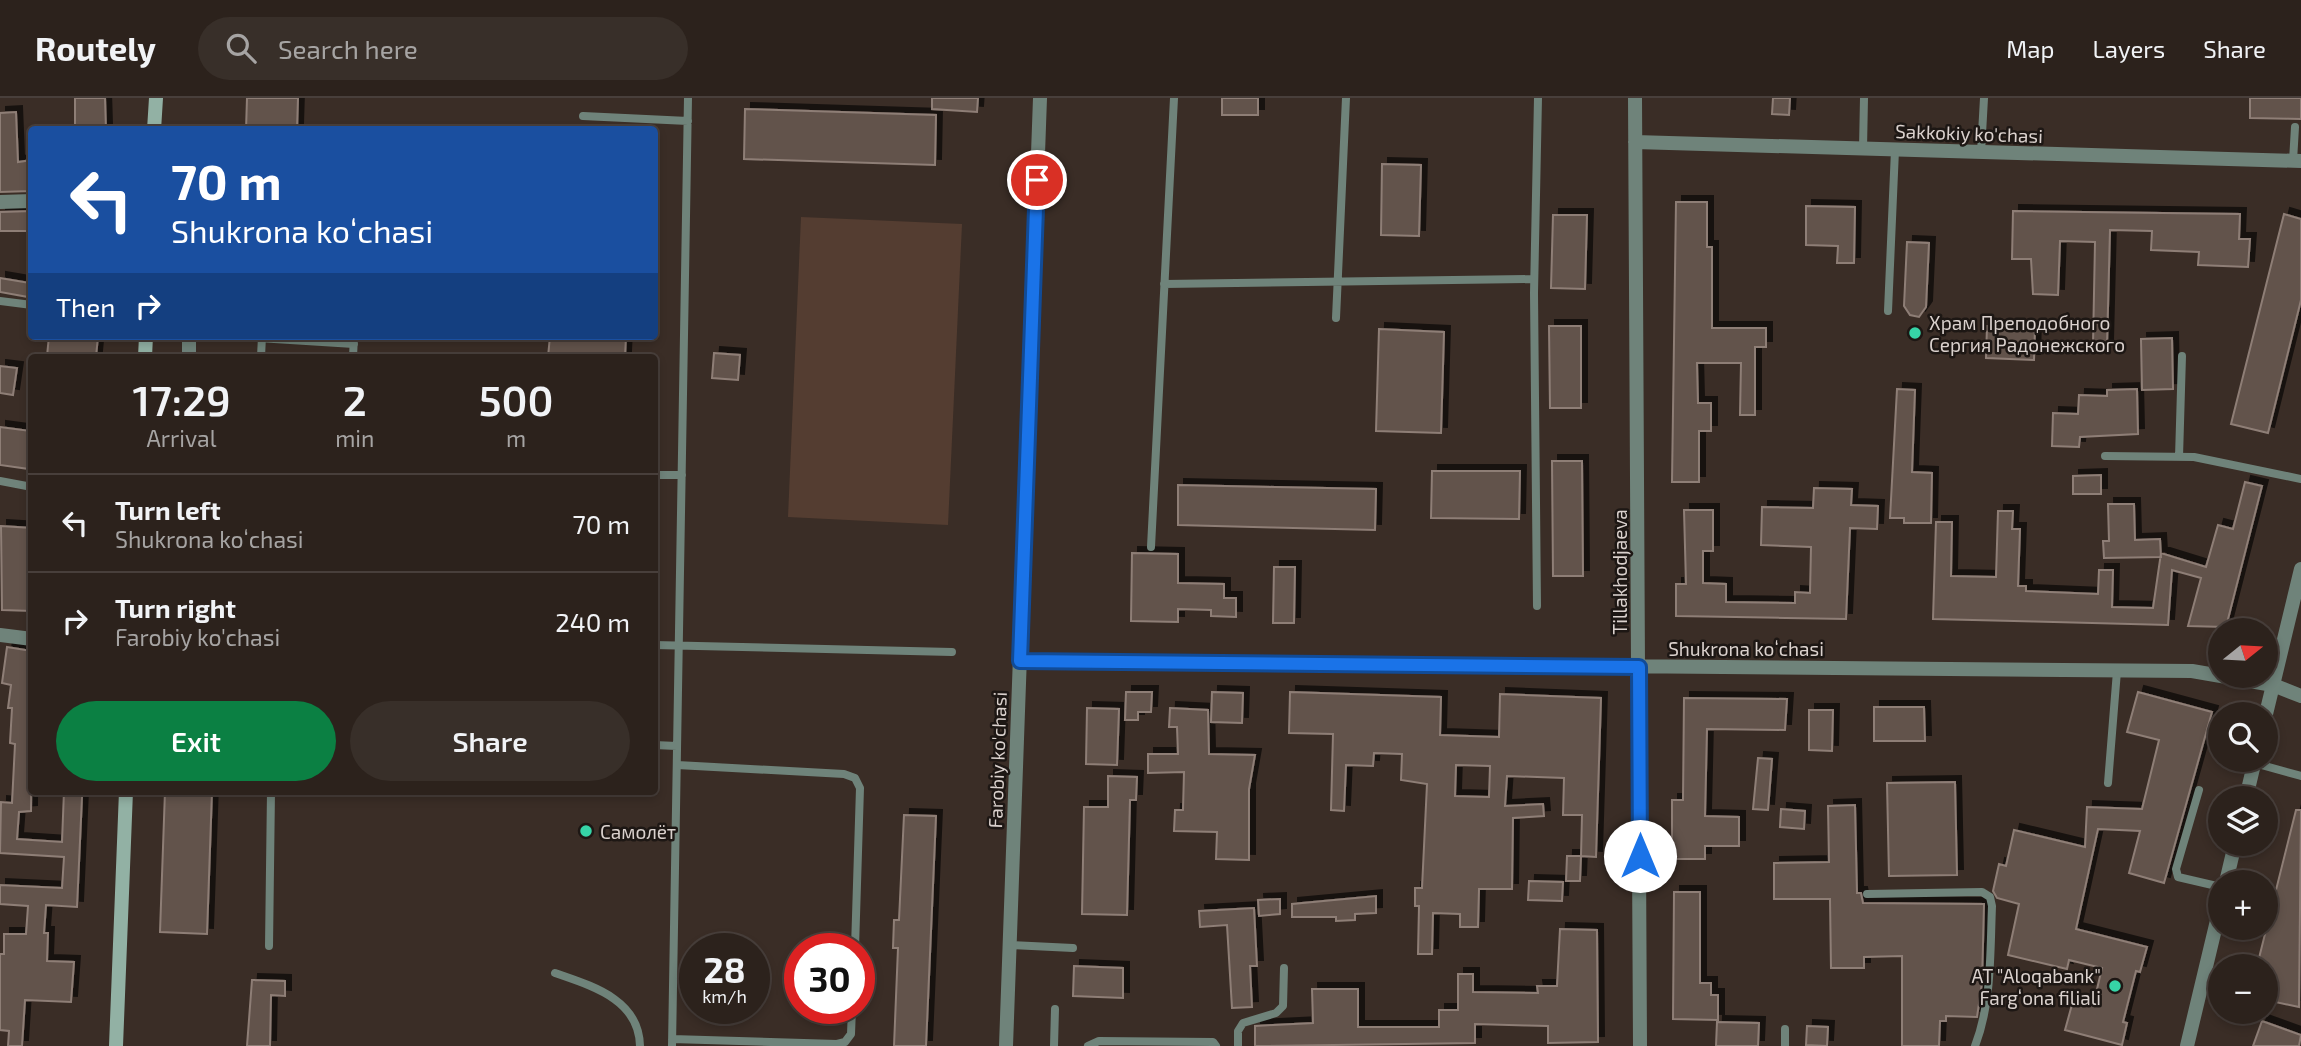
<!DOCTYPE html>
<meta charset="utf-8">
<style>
:root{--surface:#2c221c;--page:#382f29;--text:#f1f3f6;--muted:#a6a4a3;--line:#483f3b;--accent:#0b8043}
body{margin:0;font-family:"Exo 2",sans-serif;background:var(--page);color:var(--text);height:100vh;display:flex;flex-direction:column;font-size:26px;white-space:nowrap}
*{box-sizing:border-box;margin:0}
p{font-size:23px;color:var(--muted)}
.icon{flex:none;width:38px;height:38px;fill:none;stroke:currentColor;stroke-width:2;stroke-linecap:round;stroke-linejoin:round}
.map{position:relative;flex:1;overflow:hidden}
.sheet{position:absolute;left:28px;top:256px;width:630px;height:441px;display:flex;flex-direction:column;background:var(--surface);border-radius:7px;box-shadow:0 4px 10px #0003,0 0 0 2px var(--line)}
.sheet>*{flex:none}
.guide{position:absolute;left:28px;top:28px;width:630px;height:214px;border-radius:7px;box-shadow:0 4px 10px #0003,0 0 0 2px var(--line);background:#1a4fa0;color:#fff;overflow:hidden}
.needle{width:46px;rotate:72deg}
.controls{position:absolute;left:2208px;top:520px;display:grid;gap:14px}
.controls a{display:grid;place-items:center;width:70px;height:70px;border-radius:50%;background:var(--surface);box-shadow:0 4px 10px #0003,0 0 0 2px var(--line);font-size:35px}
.speed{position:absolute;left:679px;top:835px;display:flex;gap:14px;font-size:35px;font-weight:700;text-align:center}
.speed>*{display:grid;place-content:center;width:91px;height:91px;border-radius:50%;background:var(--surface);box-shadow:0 4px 10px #0003,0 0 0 2px var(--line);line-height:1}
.speed small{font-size:18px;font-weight:400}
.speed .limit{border:10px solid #d22;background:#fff;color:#111}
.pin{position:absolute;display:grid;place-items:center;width:60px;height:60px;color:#fff;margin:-30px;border:4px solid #fff;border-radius:50%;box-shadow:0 2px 7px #0007}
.me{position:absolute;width:77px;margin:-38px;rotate:0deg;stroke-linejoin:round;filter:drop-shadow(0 0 5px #0008)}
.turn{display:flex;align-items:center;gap:24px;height:147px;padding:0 28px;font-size:32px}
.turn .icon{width:91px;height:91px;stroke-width:2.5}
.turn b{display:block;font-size:49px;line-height:60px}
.then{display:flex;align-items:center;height:66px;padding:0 28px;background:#0003;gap:14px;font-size:26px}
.eta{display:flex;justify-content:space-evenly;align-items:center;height:119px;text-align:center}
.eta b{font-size:42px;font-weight:600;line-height:49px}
.action{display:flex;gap:14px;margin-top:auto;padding:14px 28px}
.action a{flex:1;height:80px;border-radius:42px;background:var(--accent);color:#fff;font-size:28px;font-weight:600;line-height:80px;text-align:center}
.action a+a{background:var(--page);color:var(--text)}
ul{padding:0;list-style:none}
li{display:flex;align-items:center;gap:21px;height:98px;padding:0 28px;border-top:2px solid var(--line)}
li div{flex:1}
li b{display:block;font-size:26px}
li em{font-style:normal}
header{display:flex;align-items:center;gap:42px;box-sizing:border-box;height:98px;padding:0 35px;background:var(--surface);border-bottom:2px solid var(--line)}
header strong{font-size:33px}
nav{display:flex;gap:38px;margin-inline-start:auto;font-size:24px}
.search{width:490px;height:63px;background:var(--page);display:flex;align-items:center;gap:18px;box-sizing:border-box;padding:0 24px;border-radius:38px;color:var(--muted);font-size:26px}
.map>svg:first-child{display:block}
.green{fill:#543d31}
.building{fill:#62534c;stroke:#8e7e76;stroke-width:2;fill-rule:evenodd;filter:url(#shadow)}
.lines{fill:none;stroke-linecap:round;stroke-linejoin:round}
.service{stroke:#6f837a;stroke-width:8}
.minor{stroke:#6f837a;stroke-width:14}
.tertiary{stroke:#6f837a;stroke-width:14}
.secondary{stroke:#92b1a4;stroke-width:14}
.route-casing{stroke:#114b97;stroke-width:18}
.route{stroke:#1a73e8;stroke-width:12}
.poi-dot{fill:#36d4a7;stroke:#1d1714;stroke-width:2.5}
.labels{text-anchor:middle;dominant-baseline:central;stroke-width:5;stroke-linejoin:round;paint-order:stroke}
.street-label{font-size:19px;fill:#dad1cd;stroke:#1d1714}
.poi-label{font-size:19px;fill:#dad1cd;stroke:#1d1714;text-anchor:start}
</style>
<header>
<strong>Routely</strong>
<div class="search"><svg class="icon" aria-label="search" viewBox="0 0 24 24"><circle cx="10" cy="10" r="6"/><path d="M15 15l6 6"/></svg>Search here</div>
<nav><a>Map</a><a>Layers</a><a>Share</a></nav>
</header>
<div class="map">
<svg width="2301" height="948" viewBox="0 0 2301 948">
<defs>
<filter id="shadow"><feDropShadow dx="6" dy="-6" stdDeviation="0" flood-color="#0009"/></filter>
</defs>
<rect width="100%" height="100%" fill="#3a2d26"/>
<path class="green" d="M801,119L962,126L948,427L788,419Z"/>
<path class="building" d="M75,0H105L106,32H75Z
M247,0H298L297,32H246Z
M932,0H978L977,14L932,11Z
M1222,0H1258V17H1222Z
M1773,0H1790L1789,17L1772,16Z
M2250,0H2301V21L2250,20Z
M745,11L936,17L935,67L744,61Z
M16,14L18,64L32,62V93L0,94V15Z
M1382,66L1421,67L1419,138L1381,137Z
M1676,104H1707V149H1712V230H1766V249H1755V317H1740L1741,265H1697L1698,305H1711V333H1699V384H1672Z
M1806,108L1855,109L1854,165H1837L1838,148L1806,147Z
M32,113V133H0V114Z
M2013,113L2240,116L2239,141H2250L2248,169L2198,167L2199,154L2151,152L2152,133L2110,132L2107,248L2093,247L2095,144L2060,143L2058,197L2033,196L2031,161H2012Z
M2284,116L2301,121V202L2268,335L2231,326Z
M1553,117H1587L1585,191L1551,190Z
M1907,144L1929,145L1926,209L1919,219L1910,217L1904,208Z
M0,180L30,185L28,199L0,194Z
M1549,228H1581V310H1550Z
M1987,228L2035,230L2034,262L1986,260Z
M1379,231L1444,234L1441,335L1376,333Z
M49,238H98L96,259L47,258Z
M550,238H626L625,259H548Z
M2172,240L2173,291L2142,292L2141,241Z
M714,255L740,257L738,282L712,280Z
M0,268L17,270L13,297L0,295Z
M1897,291L1915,292L1912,374L1932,375L1931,425H1904V420H1890Z
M2137,291L2138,336L2080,339L2079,349L2052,348L2053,315L2078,316L2079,297L2107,298V292Z
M0,329L31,333L29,371L0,367Z
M1552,363H1582L1583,478H1553Z
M1432,373H1520L1519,421L1431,420Z
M2101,377V396H2073V378Z
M2245,384L2262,388L2226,529L2188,528L2201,480L2172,472L2168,527L1933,521L1936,424H1952L1951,478L1996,479L1998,413H2013L2012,431H2020L2018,488H2026V493L2098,496L2099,472H2113L2112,509L2153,510L2161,455L2206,469L2218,427L2233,431Z
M1178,387L1376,391L1375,432L1178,427Z
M1814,390L1852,391L1851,407L1878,408L1877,431L1850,430L1846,521L1676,518V486H1686L1684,412H1713V453H1703V485L1726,486V504L1795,505V494L1810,495L1811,449L1761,447L1762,409L1813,410Z
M2108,406H2134L2135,442L2160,441L2161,459L2104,460L2103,443H2109Z
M1,428L32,430V513L2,512Z
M1132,455L1178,456V485L1224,486V500H1236V519L1211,518V512L1178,511V524L1131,523Z
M1274,469H1295L1294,525H1273Z
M7,549L32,553L28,615H32L31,713L19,714L17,741L62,744L64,693H81L82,699L77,809L46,807L44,835H48L47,863L74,864L71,904L25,902L22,948H8L9,933L0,932V856H4V836H26L28,808L0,806V787L62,790L64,759L0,755L1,704L12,705L15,646L10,645L12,610H8L11,587L2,585Z
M1126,594H1152L1151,614H1138V622H1125Z
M1212,594L1243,595L1242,625L1211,624Z
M1290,594L1441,599L1440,637L1499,639L1500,596L1601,600L1596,759L1581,758L1582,717H1563L1564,680L1507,678L1505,708L1543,706L1544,718L1513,720L1512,791H1479L1478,829H1460V816L1433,815L1432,856H1418L1419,808H1415V790H1422L1427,686L1401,682L1402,656L1374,655L1373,668L1346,667L1344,713L1331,712L1333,636L1289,635ZM1456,667L1490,668L1489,699L1455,698Z
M2138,594L2212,614L2164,785L2129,775L2140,733L2098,731L2076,831L2147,849L2140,874L2136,873L2123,924L2127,925L2122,947L2065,932L2073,903L2093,908L2102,870L2069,862L2067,871L2008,857L2019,806L1997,800L1993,793L1999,766L2006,768L2014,732L2085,749L2087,709L2142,711L2159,642L2127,634Z
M1684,600L1787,601L1785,632L1707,631L1705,718L1739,719V748H1705V761H1672V702H1683Z
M1874,609H1924L1925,643H1874Z
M1087,610L1119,611L1117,667L1086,666Z
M1170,610L1208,612L1209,656L1255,657L1249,691V762L1216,761L1217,734L1174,733L1175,712H1183L1184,674L1148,675V656H1178L1177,629H1169Z
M1809,612H1833L1832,653L1809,652Z
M1758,660L1772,661L1768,712L1753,711Z
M1108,678L1137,679L1136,702H1130L1127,817L1082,816L1084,709H1108Z
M1955,684L1957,777L1889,778L1887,685Z
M165,693H212L207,836L160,834Z
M1855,707L1857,795H1861L1863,805L1984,806L1982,885L1977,919L1946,918V923H1940L1939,948H1902V858L1864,859V870H1831L1830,801H1774V765L1829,764L1828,708Z
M1781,711L1805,713L1804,731L1780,729Z
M2296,712H2301L2299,909L2266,902V868H2257Z
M904,717L936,718L926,948H894L898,850H893L894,822H899Z
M1567,758H1581L1580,783H1566Z
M1529,783L1563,784L1562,803L1528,802Z
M1674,794H1700V885H1711V897H1718V922L1673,921Z
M1376,798V815L1355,816V822L1336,823V819H1292V806Z
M1280,801V816L1259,818L1258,802Z
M1254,810L1257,868H1250L1252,909L1232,910L1227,827L1200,829L1199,813Z
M1560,831L1597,832L1598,944L1548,945V928L1475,926V945L1255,948V928L1313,925L1312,891H1358V929H1439V912H1458V876H1473V894L1538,895L1537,888H1557Z
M1074,868L1123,870V900L1073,898Z
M252,882L285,883V898L271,897L270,948H247Z
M2262,923L2301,937L2299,948H2253Z
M1717,924L1759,925L1758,948H1716Z
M1807,928L1828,929L1827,948L1806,947Z"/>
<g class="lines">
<path class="service" d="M583,18L688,23
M1863,51L1864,0
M1981,54L1984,0
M2293,63L2295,29
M1164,186L1534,181
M0,203L32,207
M1888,213L1895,52
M1336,220L1346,0
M227,238L354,246
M261,259L262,238
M353,259L354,238
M2105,358L2194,359L2301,381
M2179,359L2182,258
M654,377H682
M0,383L32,389
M1151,449L1174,0
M1537,508L1534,195L1538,0
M654,547L952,554
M654,647L677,648
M2254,665L2301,678
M677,667L844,676L855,680L860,690L855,850
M2108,685L2117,573
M2199,692L2176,771L2178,779L2221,789
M1867,796L1982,794L1990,799L1992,808C1990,855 1992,904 1975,948
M1010,847L1073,850
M269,848L271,693
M555,875C592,888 639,901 640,948
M672,941L837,946L845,944L851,936L852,910
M672,948L688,0
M1054,948L1055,911
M1088,948L1099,943L1213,944L1216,948
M1238,948V933L1243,925L1276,915L1283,908L1284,870
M1785,948V931"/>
<path class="minor" d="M1635,0L1640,948
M1635,44L2301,63
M0,104L32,103
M189,259V238
M0,537L32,541
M1020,563L2192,573L2273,587L2301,598
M1006,948L1040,0"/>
<path class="tertiary" d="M2266,616L2301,471
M2246,700L2255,662
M2226,784L2235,746
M2187,948L2221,806"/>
<path class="secondary" d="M154,32L156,0
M145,259L146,238
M116,948L126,693"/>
</g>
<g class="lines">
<g class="route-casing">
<path id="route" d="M1037,82L1020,563L1639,569L1640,758"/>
</g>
<use href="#route" class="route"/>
</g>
<g class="poi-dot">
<circle cx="1915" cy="235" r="7"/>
<circle cx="586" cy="733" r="7"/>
<circle cx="2115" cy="888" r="7"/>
</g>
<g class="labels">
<g class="street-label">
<text transform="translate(1969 35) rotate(2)">Sakkokiy ko'chasi</text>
<text transform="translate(1619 474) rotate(-90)">Tillakhodjaeva</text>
<text x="1746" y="550">Shukrona koʻchasi</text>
<text transform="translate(997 662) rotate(-88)">Farobiy ko'chasi</text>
</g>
<g class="poi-label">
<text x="1929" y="224">Храм Преподобного<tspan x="1929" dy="22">Сергия Радонежского</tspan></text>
<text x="600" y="733">Самолёт</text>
<text x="2101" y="877" text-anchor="end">AT "Aloqabank"<tspan x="2101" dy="22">Fargʻona filiali</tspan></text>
</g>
</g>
</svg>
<div class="controls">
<a><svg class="needle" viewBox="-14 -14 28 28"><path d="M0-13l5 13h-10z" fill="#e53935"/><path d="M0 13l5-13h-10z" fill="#a6a4a3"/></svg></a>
<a><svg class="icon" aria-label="search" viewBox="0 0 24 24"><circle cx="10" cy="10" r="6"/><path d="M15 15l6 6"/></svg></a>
<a><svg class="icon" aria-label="layers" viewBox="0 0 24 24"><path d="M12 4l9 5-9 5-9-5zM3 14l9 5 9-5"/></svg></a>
<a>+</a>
<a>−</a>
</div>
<div class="speed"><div>28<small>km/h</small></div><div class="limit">30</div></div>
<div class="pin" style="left:1037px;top:82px;background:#d93025"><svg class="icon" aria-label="arrive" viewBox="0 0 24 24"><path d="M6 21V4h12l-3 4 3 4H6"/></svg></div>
<svg class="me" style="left:1640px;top:758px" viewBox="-20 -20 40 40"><circle r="19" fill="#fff"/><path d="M0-13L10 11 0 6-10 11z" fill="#1a73e8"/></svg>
<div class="guide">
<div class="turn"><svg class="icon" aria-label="left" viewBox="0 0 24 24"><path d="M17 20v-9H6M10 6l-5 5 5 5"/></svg><div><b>70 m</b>Shukrona koʻchasi</div></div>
<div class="then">Then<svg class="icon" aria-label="right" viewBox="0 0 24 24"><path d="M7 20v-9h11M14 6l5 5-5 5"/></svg></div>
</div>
<section class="sheet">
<div class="eta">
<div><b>17:29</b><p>Arrival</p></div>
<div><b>2</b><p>min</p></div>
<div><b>500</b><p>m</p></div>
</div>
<ul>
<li><svg class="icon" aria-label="left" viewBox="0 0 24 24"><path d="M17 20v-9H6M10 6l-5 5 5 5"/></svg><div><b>Turn left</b><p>Shukrona koʻchasi</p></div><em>70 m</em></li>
<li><svg class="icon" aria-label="right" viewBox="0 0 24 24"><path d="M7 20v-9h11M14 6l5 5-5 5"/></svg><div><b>Turn right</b><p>Farobiy ko'chasi</p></div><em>240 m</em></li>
</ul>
<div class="action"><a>Exit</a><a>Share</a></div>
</section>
</div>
